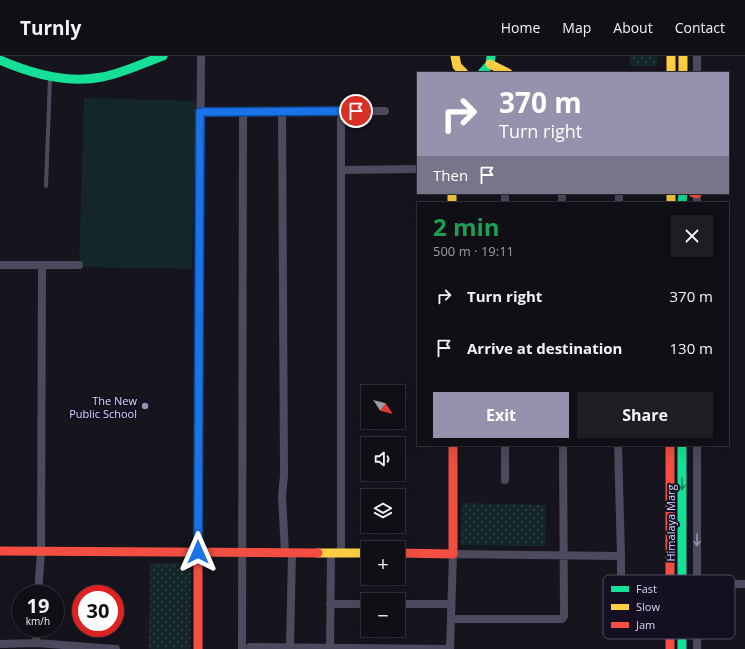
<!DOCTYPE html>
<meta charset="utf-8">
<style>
:root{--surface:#100f16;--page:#1e1d23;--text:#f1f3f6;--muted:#9c9ca1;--line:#302f35;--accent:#9691ad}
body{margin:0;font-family:"Open Sans",sans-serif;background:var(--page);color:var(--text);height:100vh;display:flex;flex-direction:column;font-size:15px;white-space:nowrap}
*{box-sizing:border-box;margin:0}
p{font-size:13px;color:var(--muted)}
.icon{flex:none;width:22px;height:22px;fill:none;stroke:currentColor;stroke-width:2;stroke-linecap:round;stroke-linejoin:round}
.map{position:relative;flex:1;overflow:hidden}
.panel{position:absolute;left:417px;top:146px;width:312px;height:244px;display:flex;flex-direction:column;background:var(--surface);border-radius:0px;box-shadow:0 4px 16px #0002,0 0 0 1px var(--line)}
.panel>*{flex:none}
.top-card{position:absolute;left:417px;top:16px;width:312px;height:122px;border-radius:0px;box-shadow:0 4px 16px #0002,0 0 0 1px var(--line);background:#9691ad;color:#fff;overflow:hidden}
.needle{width:26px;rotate:126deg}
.tools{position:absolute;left:361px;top:329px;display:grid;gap:8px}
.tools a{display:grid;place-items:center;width:44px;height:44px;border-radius:0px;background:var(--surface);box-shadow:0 4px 16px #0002,0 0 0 1px var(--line);font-size:20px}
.speed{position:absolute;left:12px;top:529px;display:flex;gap:8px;font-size:20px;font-weight:700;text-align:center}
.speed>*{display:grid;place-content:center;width:52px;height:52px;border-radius:50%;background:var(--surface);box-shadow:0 4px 16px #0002,0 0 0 1px var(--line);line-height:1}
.speed small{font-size:10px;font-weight:400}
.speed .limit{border:6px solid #d22;background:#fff;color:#111}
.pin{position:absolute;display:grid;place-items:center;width:34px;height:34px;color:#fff;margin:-17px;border:2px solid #fff;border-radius:50%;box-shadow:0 1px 4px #0007}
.me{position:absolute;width:44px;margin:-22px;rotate:0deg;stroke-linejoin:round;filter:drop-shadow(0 0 3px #0008)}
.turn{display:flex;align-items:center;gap:14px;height:84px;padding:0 16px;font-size:18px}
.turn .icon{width:52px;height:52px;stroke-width:2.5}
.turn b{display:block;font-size:28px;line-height:34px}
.then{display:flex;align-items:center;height:38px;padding:0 16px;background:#0003;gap:8px;font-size:15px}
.round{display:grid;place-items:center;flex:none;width:42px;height:42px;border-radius:0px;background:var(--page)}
.summary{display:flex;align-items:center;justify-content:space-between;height:68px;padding:0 16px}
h1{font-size:24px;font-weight:700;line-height:30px;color:#1e9e55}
.primary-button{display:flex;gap:8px;margin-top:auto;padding:8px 16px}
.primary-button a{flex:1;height:46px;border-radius:0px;background:var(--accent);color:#fff;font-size:16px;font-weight:700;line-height:46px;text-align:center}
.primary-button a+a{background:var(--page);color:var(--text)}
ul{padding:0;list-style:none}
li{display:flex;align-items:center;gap:12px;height:52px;padding:0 16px}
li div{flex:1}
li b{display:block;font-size:15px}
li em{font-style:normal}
header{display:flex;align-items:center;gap:24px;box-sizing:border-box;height:56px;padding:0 20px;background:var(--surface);border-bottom:1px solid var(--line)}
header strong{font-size:19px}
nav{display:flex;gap:22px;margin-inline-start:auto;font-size:14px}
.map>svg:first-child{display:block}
.park{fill:url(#park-dots)}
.garden{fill:#142728}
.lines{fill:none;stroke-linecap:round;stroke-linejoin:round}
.lane{stroke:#4c4a5c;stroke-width:4}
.street{stroke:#4c4a5c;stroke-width:8}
.fast{stroke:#16e098;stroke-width:9}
.slow{stroke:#ffcf43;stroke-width:9}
.jam{stroke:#f24e42;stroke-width:9}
.oneway{stroke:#158262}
.oneway2{stroke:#9490ab}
.route-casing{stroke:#114b97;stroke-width:10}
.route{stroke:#1a73e8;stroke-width:7}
.poi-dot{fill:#9691ad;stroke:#141021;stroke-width:1.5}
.labels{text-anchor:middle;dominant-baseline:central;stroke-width:4;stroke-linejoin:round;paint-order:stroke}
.poi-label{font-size:11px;fill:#dbd5fa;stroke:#141021;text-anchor:end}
.street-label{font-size:11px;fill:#dbd5fa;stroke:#141021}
.key{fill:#141021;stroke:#504b62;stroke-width:1}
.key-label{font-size:11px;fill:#dbd5fa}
</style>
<header>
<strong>Turnly</strong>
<nav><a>Home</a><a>Map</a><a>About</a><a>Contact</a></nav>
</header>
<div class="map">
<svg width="745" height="593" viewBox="0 0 745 593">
<defs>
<pattern id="park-dots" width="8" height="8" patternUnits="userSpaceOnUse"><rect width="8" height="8" fill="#142728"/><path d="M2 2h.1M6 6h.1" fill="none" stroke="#364548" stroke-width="1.8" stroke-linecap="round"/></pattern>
</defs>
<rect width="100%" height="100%" fill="#16141d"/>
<path class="park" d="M630,0H657V10H630Z
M462,447L546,449L545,490L461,489Z
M150,507H191L190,593H149Z"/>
<path class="garden" d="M84,42L197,45L192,213L79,211Z"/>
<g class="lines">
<path class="lane" d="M46,130L50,22"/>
<path class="street" d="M697,0V17
M200,56L385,55
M282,56L284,420L282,440L285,497
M341,114L418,113
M505,137V147
M562,137V147
M697,137V147
M619,147V137
M0,209H79
M505,389V424
M618,389L621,500V557
M198,496L201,0
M341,497V55
M697,528H745
M38,538L41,496L42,209
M330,548H368
M398,548H451
M451,563H562L564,560L563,389
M36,587L37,572
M0,588L36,587L116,593
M250,591L450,593
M290,591L292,497
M330,591L331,497
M242,593L243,56
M450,593L453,498L621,500
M697,593V389"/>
<path class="fast" d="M0,4C32,18 67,28 102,21C123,17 143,7 163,0
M482,17L490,8L491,1
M682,147L683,137
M682,389V593"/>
<path class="slow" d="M455,0L457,10L464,17
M671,0V17
M683,0V17
M490,8L508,17
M452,137V147
M671,137V147
M318,497H368"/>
<path class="jam" d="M693,137L697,138
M670,389V593
M0,495L318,497
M198,496V593
M398,497L453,498V389"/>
</g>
<defs><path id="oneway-shaft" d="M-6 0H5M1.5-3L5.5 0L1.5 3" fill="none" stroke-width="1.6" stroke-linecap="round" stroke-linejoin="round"/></defs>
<use class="oneway" href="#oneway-shaft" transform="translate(682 428) rotate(90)"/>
<use class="oneway2" href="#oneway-shaft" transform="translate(697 484) rotate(90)"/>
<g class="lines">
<g class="route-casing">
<path id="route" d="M198,496L200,56L356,55"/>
</g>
<use href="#route" class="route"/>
</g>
<circle class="poi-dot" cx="145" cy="350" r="4"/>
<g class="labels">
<g class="poi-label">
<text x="137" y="344">The New<tspan x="137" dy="13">Public School</tspan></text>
</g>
<g class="street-label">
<text transform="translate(670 467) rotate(-90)">Himalaya Marg</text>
</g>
</g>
<rect x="603" y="519" width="132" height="64" rx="6" class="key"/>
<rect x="611" y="530" width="18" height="6" fill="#16e098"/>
<rect x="611" y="548" width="18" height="6" fill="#ffcf43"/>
<rect x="611" y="566" width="18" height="6" fill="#f24e42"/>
<g class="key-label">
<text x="636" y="537">Fast</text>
<text x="636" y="555">Slow</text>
<text x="636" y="573">Jam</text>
</g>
</svg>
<div class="tools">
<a><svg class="needle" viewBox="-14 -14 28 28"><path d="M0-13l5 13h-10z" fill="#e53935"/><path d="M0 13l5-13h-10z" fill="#9c9ca1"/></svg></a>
<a><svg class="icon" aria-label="sound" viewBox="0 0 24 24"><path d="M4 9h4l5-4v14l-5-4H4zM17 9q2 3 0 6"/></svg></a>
<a><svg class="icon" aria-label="layers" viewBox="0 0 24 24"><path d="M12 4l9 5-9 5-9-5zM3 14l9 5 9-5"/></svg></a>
<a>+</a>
<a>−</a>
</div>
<div class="speed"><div>19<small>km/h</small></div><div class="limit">30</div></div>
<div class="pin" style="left:356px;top:55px;background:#d93025"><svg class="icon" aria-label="arrive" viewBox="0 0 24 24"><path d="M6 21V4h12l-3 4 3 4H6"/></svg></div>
<svg class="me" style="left:198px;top:496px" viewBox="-20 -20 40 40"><path d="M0-17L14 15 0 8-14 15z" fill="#1a73e8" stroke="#fff" stroke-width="4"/></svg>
<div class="top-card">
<div class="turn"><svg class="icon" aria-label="right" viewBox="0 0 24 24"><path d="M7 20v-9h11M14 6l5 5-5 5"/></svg><div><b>370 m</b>Turn right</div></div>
<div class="then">Then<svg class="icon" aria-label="arrive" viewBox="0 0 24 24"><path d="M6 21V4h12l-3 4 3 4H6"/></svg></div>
</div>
<section class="panel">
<div class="summary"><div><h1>2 min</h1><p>500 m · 19:11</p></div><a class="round"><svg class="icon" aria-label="close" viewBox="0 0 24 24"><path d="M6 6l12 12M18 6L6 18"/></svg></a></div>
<ul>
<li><svg class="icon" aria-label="right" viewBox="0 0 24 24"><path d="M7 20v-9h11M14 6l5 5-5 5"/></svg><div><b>Turn right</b></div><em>370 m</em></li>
<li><svg class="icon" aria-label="arrive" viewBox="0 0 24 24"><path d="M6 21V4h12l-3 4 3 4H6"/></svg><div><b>Arrive at destination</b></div><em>130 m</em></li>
</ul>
<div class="primary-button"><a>Exit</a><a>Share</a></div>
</section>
</div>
